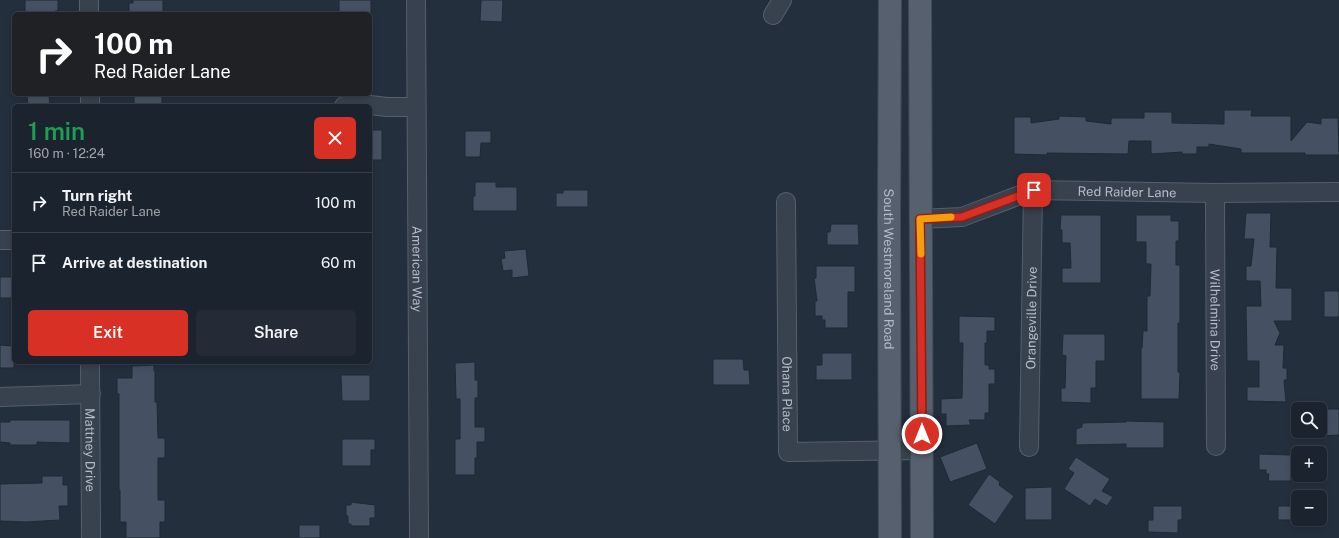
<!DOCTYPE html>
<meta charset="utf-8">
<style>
:root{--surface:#1b232e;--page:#242b36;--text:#f1f3f6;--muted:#a0a4aa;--line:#39404a;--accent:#d93025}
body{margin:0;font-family:"Public Sans",sans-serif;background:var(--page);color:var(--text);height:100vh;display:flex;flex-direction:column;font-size:15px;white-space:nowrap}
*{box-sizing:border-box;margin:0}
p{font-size:13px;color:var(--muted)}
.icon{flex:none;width:22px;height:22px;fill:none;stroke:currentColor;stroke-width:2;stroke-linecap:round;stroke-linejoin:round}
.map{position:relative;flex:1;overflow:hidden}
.details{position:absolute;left:12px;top:104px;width:360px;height:260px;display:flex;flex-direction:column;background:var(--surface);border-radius:6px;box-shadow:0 2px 6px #0003,0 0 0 1px var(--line)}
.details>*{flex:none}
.banner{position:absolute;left:12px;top:12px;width:360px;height:84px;border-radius:6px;box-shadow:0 2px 6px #0003,0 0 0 1px var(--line);background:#202124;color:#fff;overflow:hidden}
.buttons{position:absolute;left:1291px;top:402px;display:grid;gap:8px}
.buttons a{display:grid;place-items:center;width:36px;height:36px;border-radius:6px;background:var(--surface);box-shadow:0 2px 6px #0003,0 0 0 1px var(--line);font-size:20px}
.pin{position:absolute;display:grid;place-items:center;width:34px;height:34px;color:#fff;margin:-17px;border-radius:8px;box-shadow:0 2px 6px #0006}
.me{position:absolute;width:44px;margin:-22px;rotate:0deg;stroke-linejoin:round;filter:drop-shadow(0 0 3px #0008)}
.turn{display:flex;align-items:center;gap:14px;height:84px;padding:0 16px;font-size:18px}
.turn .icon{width:52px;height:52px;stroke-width:2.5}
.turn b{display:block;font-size:28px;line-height:34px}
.round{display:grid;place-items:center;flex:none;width:42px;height:42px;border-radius:6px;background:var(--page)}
.overview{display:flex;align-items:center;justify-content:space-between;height:68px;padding:0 16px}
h1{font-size:24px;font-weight:600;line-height:30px;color:#1e9e55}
.primary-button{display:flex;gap:8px;margin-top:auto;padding:8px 16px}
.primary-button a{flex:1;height:46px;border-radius:6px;background:var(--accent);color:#fff;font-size:16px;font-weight:600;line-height:46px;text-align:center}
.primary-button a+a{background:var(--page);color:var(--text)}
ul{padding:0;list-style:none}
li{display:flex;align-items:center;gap:12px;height:60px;padding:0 16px;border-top:1px solid var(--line)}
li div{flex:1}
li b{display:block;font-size:15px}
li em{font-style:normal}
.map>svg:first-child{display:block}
.building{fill:#455162;stroke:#1f2835}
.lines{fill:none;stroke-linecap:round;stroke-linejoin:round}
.minor-casing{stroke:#565f6c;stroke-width:20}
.major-casing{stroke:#414a57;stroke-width:24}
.minor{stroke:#38414e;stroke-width:18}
.major{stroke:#56606e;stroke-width:22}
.route-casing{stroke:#8d1f18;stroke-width:10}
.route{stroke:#d93025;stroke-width:7}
.slow{stroke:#f59e0b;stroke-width:7}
.labels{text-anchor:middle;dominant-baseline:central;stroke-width:3.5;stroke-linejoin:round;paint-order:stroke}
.street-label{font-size:13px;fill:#b4bcc9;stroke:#1d2633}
</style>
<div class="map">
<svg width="1339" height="538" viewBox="0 0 1339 538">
<rect width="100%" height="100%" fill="#242f3e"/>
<path class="building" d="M25,0H58V11H55V14H25Z
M133,0H163V14H129V3H133Z
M339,0H371V13H339Z
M481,0H503L502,22L480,21Z
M134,94H162V106H134Z
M27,95H49L50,106H28Z
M1224,110H1252L1251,116H1291V141L1307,122L1321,124V118H1338L1339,155H1305V153H1241V149L1209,144V147H1197V154H1182V152L1151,154V141H1129L1128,154L1047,153V155L1014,154V117H1031V123L1059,119V116L1086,117V121L1111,124V118H1144V112H1172V123L1224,124Z
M370,130H382V160H370Z
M465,131H491V143H481L480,157H465Z
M475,182H496V187H517V211H473V196H475Z
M563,190H588V207H556V193H563Z
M1246,213H1271L1270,247H1277L1276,288H1292V321H1274L1280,333L1275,345H1284L1283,368H1287V380H1284L1286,402L1247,401V387H1259V361H1247L1246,306H1261L1260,281H1246V266H1251L1254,239H1244Z
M1061,215H1101V283H1062V268H1071L1070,243H1062V230H1060Z
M1136,215H1171V221H1179V241H1176V265H1180V323H1178V372H1180L1179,399H1141V348H1142L1143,331H1147V296H1150L1151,264H1146V242H1136Z
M831,224H858L859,245H827V232H830Z
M526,249L529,276L512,278V270L503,271L501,259L505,258L504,251Z
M816,266H855V292H848V328H825V320H822V316H815V301H817L814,278H816Z
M0,277H14V298H0Z
M1324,291H1339V317H1324Z
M959,316L995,317V331H987V343H985V365H989V369H995V384H989V413H985V420H969L971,425L946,426V414H941V399L962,398L963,343H959Z
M1063,334H1105V361H1096V388H1091V403L1061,402V388H1065L1066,356L1062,355Z
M0,345L14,346V368H0Z
M822,353H852V380H816V365H822Z
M713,359H743L744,370H749L750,385H713Z
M475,362V380H478V398H475V427H485V442H477V458H475V475H455V439H460V399H456L455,363Z
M154,365V371H155V402H157L158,438H165V458H158V500H165V522H160V538H126V522H120V490H119V394H117V378H132V366Z
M341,375H370V401H342Z
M1320,409H1339V435L1320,436Z
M10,420H70V443L37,442V445H10V443L0,442V422H10Z
M1126,421L1164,422V448H1126V444L1076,445V429L1082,427V423L1126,422Z
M342,439H375V450H371V466H342Z
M977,443L987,469L950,482L940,457Z
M1259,454L1291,455V481H1268L1269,474H1266V470H1259Z
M1076,457L1110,479L1102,491L1113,497L1107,506L1095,499L1090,506L1064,489L1074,473L1068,469Z
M989,474L1000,482L999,485L1014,496L995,524L968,505Z
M42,476H63V485H68V506H59L60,520L26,522L0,521V484L42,483Z
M1052,487V520H1025V488Z
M351,502L375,505V518H370V526H351V524H348V516H346V505H351Z
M1153,506H1182V520H1178V533L1148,532V520H1153Z
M1278,506H1298V520H1278Z
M299,525H320V538H299Z"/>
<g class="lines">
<g class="minor-casing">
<g id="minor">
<path d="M89,0V14"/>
<path id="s1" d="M416,0L419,538"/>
<path d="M773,15L782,0"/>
<path d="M90,94V106"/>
<path d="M344,106L370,105L387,107H416"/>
<path id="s2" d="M1215,193L1216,446"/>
<path id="s3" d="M786,202L788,452L922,450"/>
<path id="s4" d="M920,219L962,217L1033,190L1215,193L1339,192"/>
<path d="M0,240H14"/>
<path id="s5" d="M90,362L91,538"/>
<path d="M0,397L91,394"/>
<path id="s6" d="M1029,447L1033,190"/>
</g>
</g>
<g class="major-casing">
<g id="major">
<path id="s7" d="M890,0L889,218L890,538"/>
<path d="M920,0L922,538"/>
</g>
</g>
<use href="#minor" class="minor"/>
<use href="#major" class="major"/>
</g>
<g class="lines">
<g class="route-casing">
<path id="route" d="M922,434L920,219L962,217L1034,190"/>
</g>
<use href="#route" class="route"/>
<path class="slow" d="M921,254L920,219L951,217"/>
</g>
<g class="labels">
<g class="street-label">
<text stroke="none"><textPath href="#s4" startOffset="212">Red Raider Lane</textPath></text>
<text stroke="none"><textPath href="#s1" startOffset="269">American Way</textPath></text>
<text stroke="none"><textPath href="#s7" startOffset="269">South Westmoreland Road</textPath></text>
<text stroke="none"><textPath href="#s6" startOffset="129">Orangeville Drive</textPath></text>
<text stroke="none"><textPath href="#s2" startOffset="127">Wilhelmina Drive</textPath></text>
<text stroke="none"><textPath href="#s3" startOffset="192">Ohana Place</textPath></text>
<text stroke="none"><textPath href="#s5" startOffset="88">Mattney Drive</textPath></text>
</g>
</g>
</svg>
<div class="buttons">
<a><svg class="icon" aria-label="search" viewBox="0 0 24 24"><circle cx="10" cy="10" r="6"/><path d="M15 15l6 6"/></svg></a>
<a>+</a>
<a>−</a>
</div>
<div class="pin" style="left:1034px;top:190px;background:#d93025"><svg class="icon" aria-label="arrive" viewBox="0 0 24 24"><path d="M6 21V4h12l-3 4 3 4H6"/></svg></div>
<svg class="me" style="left:922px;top:434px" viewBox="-20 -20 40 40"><circle r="17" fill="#d93025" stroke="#fff" stroke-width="3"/><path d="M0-11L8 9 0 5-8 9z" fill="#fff"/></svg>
<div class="banner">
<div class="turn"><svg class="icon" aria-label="right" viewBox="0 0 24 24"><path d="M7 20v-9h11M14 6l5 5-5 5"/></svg><div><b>100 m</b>Red Raider Lane</div></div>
</div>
<section class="details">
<div class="overview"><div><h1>1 min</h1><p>160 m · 12:24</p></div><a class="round" style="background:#d93025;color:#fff"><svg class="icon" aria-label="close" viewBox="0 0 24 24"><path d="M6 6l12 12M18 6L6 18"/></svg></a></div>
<ul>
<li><svg class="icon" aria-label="right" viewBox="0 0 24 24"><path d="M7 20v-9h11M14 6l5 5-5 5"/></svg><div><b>Turn right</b><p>Red Raider Lane</p></div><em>100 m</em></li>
<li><svg class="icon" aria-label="arrive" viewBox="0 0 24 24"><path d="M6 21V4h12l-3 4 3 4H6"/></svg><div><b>Arrive at destination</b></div><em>60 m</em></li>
</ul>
<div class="primary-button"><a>Exit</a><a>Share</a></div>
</section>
</div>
